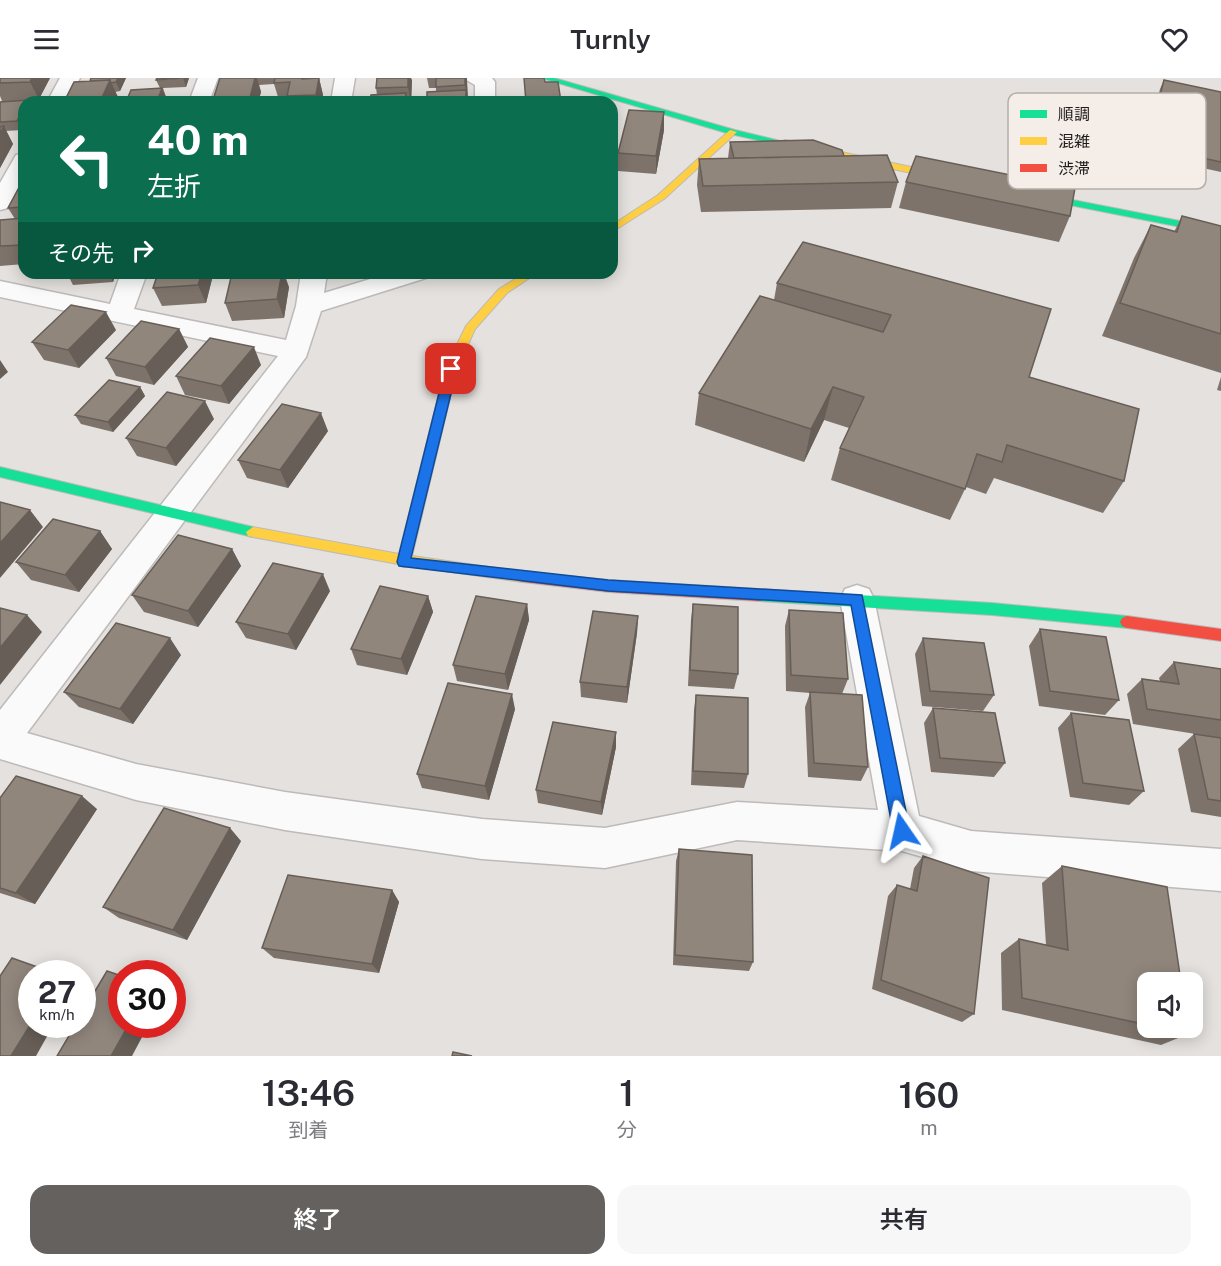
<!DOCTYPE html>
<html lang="ja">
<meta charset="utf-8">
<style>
:root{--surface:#fff;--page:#f7f7f7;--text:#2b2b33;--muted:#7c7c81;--accent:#64615f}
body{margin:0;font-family:"Public Sans","Noto Sans JP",sans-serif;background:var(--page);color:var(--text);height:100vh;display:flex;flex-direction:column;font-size:22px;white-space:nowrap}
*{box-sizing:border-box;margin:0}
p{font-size:20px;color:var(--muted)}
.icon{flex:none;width:33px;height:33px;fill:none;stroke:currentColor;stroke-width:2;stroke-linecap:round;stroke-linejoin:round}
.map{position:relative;height:978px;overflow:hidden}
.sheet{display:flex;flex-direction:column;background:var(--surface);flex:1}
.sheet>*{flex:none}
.guide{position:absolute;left:18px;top:18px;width:600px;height:183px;border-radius:18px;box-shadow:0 3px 15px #0003;background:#0b6e4f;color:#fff;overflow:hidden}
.controls{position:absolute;left:1137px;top:894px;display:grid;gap:12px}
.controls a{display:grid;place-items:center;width:66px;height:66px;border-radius:12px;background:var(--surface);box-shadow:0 3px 15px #0003;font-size:30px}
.speed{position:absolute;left:18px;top:882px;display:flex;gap:12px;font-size:30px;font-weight:700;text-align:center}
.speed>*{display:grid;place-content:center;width:78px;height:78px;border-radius:50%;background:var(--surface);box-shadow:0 3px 15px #0003;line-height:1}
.speed small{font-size:15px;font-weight:400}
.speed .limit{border:9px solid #d22;background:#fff;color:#111}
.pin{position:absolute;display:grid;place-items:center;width:51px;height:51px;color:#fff;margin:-26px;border-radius:12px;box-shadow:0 3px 9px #0006}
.me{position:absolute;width:66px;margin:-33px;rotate:349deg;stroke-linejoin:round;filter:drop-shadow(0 0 4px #0008)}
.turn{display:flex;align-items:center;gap:21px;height:126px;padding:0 30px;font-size:27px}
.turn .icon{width:78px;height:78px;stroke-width:2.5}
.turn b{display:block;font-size:42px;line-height:51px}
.then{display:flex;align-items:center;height:57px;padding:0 30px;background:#0003;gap:12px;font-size:22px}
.eta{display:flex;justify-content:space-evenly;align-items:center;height:102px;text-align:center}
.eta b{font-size:36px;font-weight:600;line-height:42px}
.button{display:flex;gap:12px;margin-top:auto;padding:12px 30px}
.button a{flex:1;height:69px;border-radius:18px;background:var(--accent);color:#fff;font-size:24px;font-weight:600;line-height:69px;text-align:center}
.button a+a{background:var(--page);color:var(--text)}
header{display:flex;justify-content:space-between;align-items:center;height:78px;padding:0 30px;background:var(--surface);font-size:27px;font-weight:600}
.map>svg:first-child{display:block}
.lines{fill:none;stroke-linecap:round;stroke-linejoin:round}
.street-casing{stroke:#bdbab9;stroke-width:3}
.fast-casing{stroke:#bdbab9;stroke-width:2}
.slow-casing{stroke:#bdbab9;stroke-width:2}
.jam-casing{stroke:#bdbab9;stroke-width:2}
.street{fill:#fbfafa;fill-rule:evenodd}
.fast{fill:#16e098;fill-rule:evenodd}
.slow{fill:#ffcf43;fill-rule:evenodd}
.jam{fill:#f24e42;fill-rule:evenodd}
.wall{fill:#7d736b}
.shaded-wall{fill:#665e57}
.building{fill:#91867c;stroke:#665e57;stroke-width:1.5}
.route{fill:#1a73e8;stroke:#114b97;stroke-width:1.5}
.key{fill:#f4ede8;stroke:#b4aeaa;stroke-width:1.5}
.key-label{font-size:16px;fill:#1f1c1b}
</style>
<header><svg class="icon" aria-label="menu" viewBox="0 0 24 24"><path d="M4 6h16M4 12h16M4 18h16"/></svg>Turnly<svg class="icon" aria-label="heart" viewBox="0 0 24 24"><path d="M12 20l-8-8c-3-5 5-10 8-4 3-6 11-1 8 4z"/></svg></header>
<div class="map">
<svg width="1221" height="978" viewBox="0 0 1221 978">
<rect width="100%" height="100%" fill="#e4e1de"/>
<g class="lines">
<g class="street-casing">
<path id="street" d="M60,0H80L67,24H47Z
M198,0H218L209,24H189Z
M335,0H355L351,24H331Z
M463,0H492L495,4V24H475V7Z
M24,75V102L8,130L0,132V105L16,77Z
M121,195H147L134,231L286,262L296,228L301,195H327L324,215L390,195H430L426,200L321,233L306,279L27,655L136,686L285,714L482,741L605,750L737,724L878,732L840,521L845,511L857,507L869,511L874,521L919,738L971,753L1221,771V813L971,793L902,773L737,762L605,790L482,781L285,752L136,722L0,681V632L278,278L0,219V203L110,226Z"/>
</g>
<g class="fast-casing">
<path id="fast" d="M541,0H554L735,52L789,65L785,68L730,56Z
M1027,113L1221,151V157L1024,118L1022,116Z
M0,389L253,449L260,454L253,459L0,399Z
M759,511L992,525L1127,538L1132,540L1134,544L1132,548L1127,550L992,537L759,523L754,521L752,517L754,513Z"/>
</g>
<g class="slow-casing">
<path id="slow" d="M730,52L737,54L664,121L612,154V147L658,117Z
M785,62L953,98L958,101L953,104L782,67V63Z
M525,195H537L507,215L475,251L457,291L412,478L523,494L528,495L530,499L528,503L523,504L409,488L404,489L398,486L248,458L246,454L253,449L399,476L445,291L466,248L499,211Z"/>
</g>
<g class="jam-casing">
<path id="jam" d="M523,494L609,502L759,511L764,513L766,517L764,521L759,523L609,514L523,504L518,503L516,499L518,495Z
M1127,538L1221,551V563L1127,550L1122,548L1120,544L1122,540Z"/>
</g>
<use href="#street" class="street"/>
<use href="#fast" class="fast"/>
<use href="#slow" class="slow"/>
<use href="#jam" class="jam"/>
</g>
<path class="wall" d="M0,0H50L39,21L29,22L22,52L6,53L13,66L0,90V24L2,23L0,18Z
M91,0H126L120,13L115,14L118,19L116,24H64L90,3Z
M189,0L186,9L163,10L166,19L160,10L156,2Z
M220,0H319L323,17L322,24H289L288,22H279L274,6L259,7L261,14L258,24H214L213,22Z
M427,0H467L468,24H427L436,14V10H429Z
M412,2L411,24H370L377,17L376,10Z
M1164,2L1221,14V94L1143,77L1160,11Z
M664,34V52L656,96L618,93V75Z
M730,64L844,78L898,104L891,130L701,134L697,107L699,81L728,80Z
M24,102V186L0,188V142L15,141L8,130Z
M906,104L1070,138L1059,164L899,130Z
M1182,138L1221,148V295L1102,258L1134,180L1151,147L1174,154Z
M803,164L1029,299L1124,403L1103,435L994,400L986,416L966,409L950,442L831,402L840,370L849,350L824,342L804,384L695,347L699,315L774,222L777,205Z
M67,195H116L113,204L73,207Z
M346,195H366V196L347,197Z
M213,197L206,225L162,228L153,210Z
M289,209L284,240L232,243L225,225Z
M179,251L188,269L154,307L116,298L106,280Z
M116,252L79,290L44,282L32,264Z
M261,287L229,326L185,317L176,298Z
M1221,299V313L1217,312Z
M140,309L145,318L113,354L81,346L75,337Z
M214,341L176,388L137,378L126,360Z
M328,353L288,410L247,400L238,382Z
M100,453L112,471L79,514L31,502L16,484Z
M232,471L241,488L198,549L144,534L132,517Z
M330,513L296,572L246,560L236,544Z
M428,518L433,534L407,597L357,587L351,571Z
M527,526L529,542L508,612L457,603L453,587Z
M693,526L738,596L734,611L688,608L691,542Z
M789,532L848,601L842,616L868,689L861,703L808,699L805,629L810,615L786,613L785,548Z
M638,538L637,555L627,625L581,619L580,604Z
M1040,551L1119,622L1105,637L1039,628L1029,568Z
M923,560L994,617L983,633L922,628L915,576Z
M181,577L133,646L79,629L64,614Z
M1174,584L1221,591V660L1133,646L1127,616L1142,601L1160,603L1159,600Z
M696,617L748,696L744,710L691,707L694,632Z
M933,630L1005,685L994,699L931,694L924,645Z
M515,631L489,722L422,710L417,696Z
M1071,635L1144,713L1129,727L1070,719L1058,650Z
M1194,656L1221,660V739L1191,734L1178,671Z
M616,669L602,737L538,725L536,712Z
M0,720L97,731L35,826L0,815Z
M241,763L187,862L119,840L103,829Z
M679,771L753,884L749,893L673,887L676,783Z
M923,778L974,936L962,944L872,911L888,818L897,807L910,811L914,790Z
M1062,788L1148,904V950H1187L1188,956L1161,967L1002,932L1001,875L1019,861L1046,867L1042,805Z
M392,812L399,824L379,895L274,880L262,870Z"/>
<path class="shaded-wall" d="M32,0H50L39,21L30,4Z
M118,0H126L120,13L116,4Z
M183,0H189L186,9Z
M255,0H257L261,14L258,24H251L250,20Z
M319,0L323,17L322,24H317L316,17Z
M408,0H411L412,2L411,24L408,9Z
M465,0H467V6L468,24H466Z
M110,2L118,19L116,24H100Z
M162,10L166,19L164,24H157Z
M24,31V48L22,52L17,43Z
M664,34V52L656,96V78Z
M4,48L13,66L0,90V55Z
M108,195H116L113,204Z
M202,195H213V197L206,225L198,207Z
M282,195H284L289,209L284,240L277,221Z
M106,234L116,252L79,290L68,272Z
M179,251L188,269L154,307L145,289Z
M254,269L261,287L229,326L221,308Z
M0,282L8,294L0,301Z
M140,309L145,318L113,354L108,344Z
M833,309L824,342L804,384L811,351Z
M205,323L214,341L176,388L166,370Z
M321,335L328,353L288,410L280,392Z
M30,432L43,449L0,500V465Z
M100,453L112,471L79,514L65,497Z
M232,471L241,488L198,549L188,533Z
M323,496L330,513L296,572L288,556Z
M428,518L433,534L407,597L401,581Z
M527,526L529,542L508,612L505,596Z
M27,537L42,554L0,607V570Z
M638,538L637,555L627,625V609Z
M170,560L181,577L133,646L120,631Z
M512,616L515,631L489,722L485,708Z
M616,654V669L602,737L601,724Z
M82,718L97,731L35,826L16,815Z
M230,750L241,763L187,862L173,852Z
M392,812L399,824L379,895L372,886Z
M32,944V946H54L36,978H11Z
M129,946H149L132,978H111Z"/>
<path class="building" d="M0,0H32L30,4L0,5Z
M91,0H118L116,4L111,5L110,2L90,3Z
M157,0H183L156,2Z
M220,0H255L250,20L213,22Z
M275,0H302V1L319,0L316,17L287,18L290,4L274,5Z
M377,0H408V9L376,10Z
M436,0H465V7L436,9Z
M524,0H544L545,4H558L561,24H526Z
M110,2L100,24H64L74,4Z
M1164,2L1221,14V84L1147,68Z
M162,10L157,24H126L131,12Z
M466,12V24H427V14Z
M406,15L405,24H370L371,17Z
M29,22L28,24H24V31L17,43L0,44V24Z
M629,32L664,34L656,78L618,75Z
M4,48L0,55V49Z
M813,62L842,72L844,78L734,80L730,64Z
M887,77L898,104L703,108L699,81Z
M916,78L1075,110L1070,138L906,104Z
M23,102H24V129L8,130Z
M1182,138L1221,148V256L1120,225L1151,147L1177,154Z
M24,140V167L0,168V142Z
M803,164L1051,231L1029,299L1139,331L1124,403L1007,367L1002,384L977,376L965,411L840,370L864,319L833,309L811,351L699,315L760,218L883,254L891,237L777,205Z
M158,195H202L198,207L153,210Z
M232,195H282L277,221L225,225Z
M71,227L106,234L68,272L32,264Z
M141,243L179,251L145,289L106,280Z
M210,260L254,269L221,308L176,298Z
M109,302L140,309L108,344L75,337Z
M167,314L205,323L166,370L126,360Z
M282,326L321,335L280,392L238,382Z
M0,424L30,432L0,465Z
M53,441L100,453L65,497L16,484Z
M178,457L232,471L188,533L132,517Z
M273,485L323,496L288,556L236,544Z
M380,508L428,518L401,581L351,571Z
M476,518L527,526L505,596L453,587Z
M693,526L738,529V596L690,592Z
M0,530L27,537L0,570Z
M789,532L843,535L848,601L791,597Z
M593,533L638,538L627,609L580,604Z
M116,545L170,560L120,631L64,614Z
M1040,551L1106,559L1119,622L1050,613Z
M923,560L984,565L994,617L930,613Z
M1174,584L1221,591V642L1147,631L1142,601L1179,606Z
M448,605L512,616L485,708L417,696Z
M810,614L862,617L868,689L814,685Z
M696,617L748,620V696L693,693Z
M933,630L995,635L1005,685L940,680Z
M1071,635L1129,642L1144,713L1083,705Z
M553,644L616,654L601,724L536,712Z
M1194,656L1221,660V723L1208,721Z
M16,698L82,718L16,815L0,810V720Z
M164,730L230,750L173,852L103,829Z
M679,771L752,777L753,884L675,877Z
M923,778L989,800L974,936L881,902L897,807L917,813Z
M1062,788L1167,809L1181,904H1148V947L1022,920L1019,861L1068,872Z
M288,797L392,812L372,886L262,870Z
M12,880L57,896H32V944L11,978H0V898Z
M107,893L122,898V946H129L111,978H57L76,946H82V935Z
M1158,950H1187L1188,956Z
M453,974L472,978H452Z"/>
<path class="route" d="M451,287L457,291L411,480L608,502L862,517L910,753L908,758L902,761L896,758L893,753L851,527L608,513L399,488L397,484L445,291Z"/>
<rect x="1008" y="15" width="198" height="96" rx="9" class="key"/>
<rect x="1020" y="32" width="27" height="8" fill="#16e098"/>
<rect x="1020" y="59" width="27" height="8" fill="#ffcf43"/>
<rect x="1020" y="86" width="27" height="8" fill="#f24e42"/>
<g class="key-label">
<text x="1058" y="42">順調</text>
<text x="1058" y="69">混雑</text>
<text x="1058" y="96">渋滞</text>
</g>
</svg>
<div class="controls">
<a><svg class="icon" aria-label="sound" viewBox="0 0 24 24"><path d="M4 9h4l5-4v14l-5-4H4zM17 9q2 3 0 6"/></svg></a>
</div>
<div class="speed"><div>27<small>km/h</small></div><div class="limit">30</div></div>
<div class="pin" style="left:451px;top:291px;background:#d93025"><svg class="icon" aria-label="arrive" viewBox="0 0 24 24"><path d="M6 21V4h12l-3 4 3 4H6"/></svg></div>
<svg class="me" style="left:902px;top:753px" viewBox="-20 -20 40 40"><path d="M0-17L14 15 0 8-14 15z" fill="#1a73e8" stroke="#fff" stroke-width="4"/></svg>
<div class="guide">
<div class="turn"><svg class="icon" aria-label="left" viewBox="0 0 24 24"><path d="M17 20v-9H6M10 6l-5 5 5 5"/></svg><div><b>40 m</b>左折</div></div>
<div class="then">その先<svg class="icon" aria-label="right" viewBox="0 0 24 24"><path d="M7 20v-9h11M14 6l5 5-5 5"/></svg></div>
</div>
</div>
<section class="sheet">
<div class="eta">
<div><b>13:46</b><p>到着</p></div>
<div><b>1</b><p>分</p></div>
<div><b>160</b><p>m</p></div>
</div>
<div class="button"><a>終了</a><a>共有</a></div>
</section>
